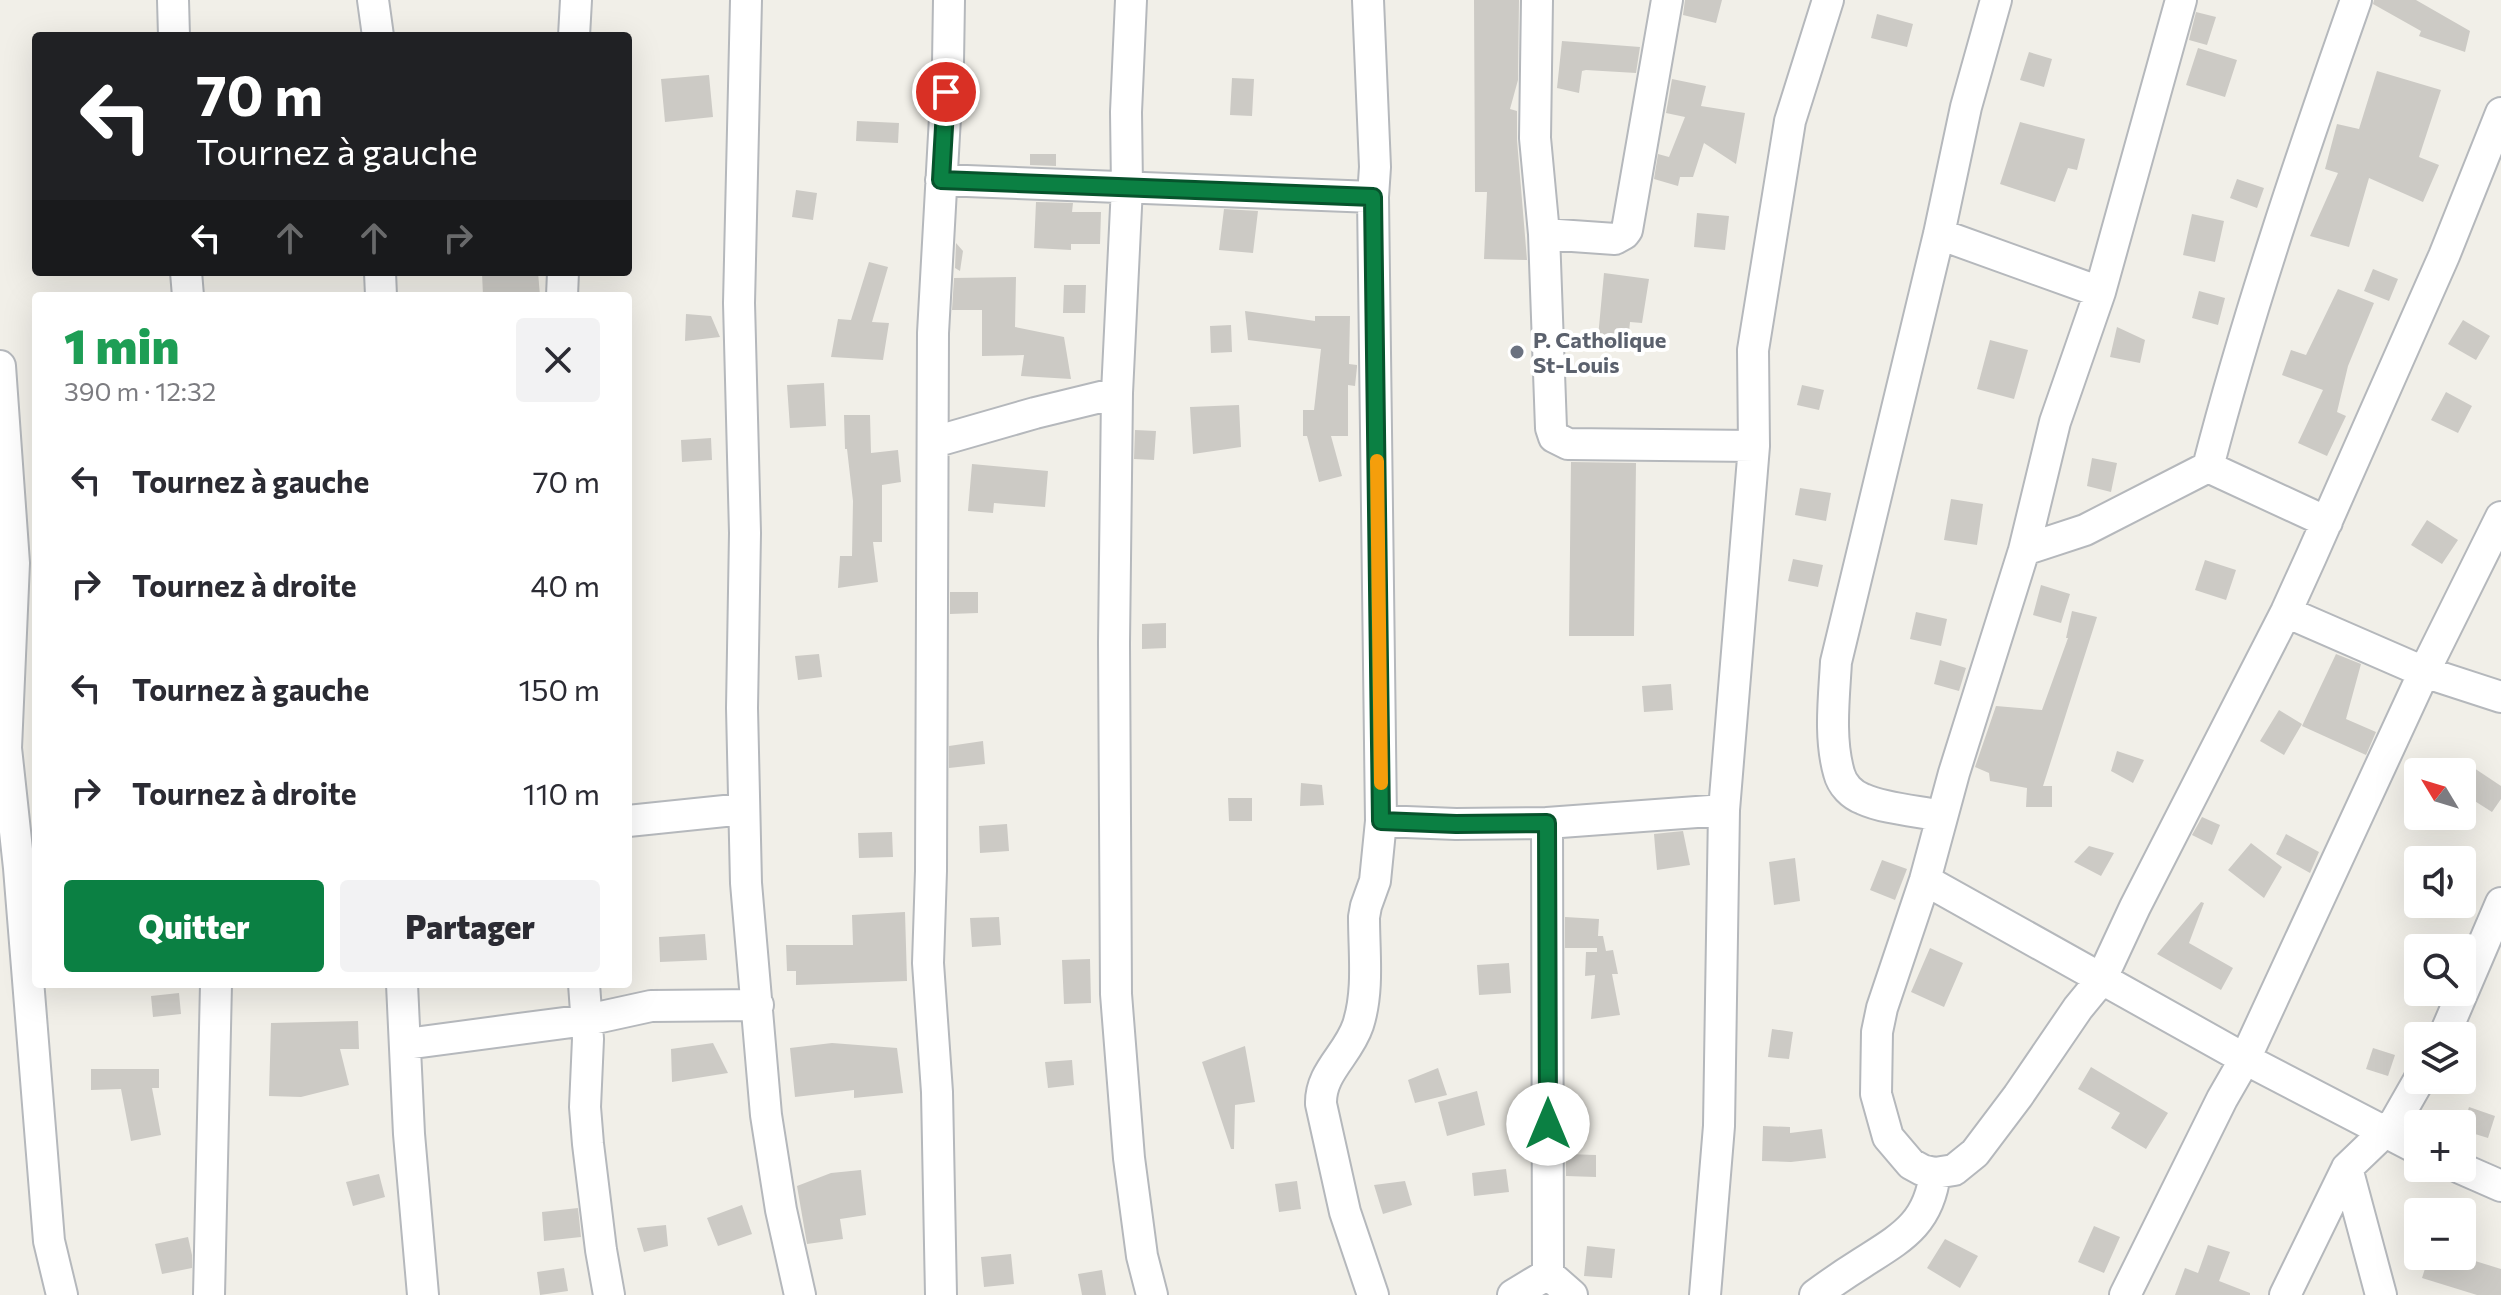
<!DOCTYPE html>
<html lang="fr">
<meta charset="utf-8">
<style>
:root{--surface:#fff;--page:#f2f2f3;--text:#2b2b33;--muted:#7c7c81;--accent:#0b8043}
body{margin:0;font-family:Commissioner,sans-serif;background:var(--page);color:var(--text);height:100vh;display:flex;flex-direction:column;font-size:30px;white-space:nowrap}
*{box-sizing:border-box;margin:0}
p{font-size:26px;color:var(--muted)}
.icon{flex:none;width:44px;height:44px;fill:none;stroke:currentColor;stroke-width:2;stroke-linecap:round;stroke-linejoin:round}
.map{position:relative;flex:1;overflow:hidden}
.panel{position:absolute;left:32px;top:292px;width:600px;height:696px;display:flex;flex-direction:column;background:var(--surface);border-radius:8px;box-shadow:0 8px 32px #0002}
.panel>*{flex:none}
.banner{position:absolute;left:32px;top:32px;width:600px;height:244px;border-radius:8px;box-shadow:0 8px 32px #0002;background:#202124;color:#fff;overflow:hidden}
.needle{width:52px;rotate:308deg}
.controls{position:absolute;left:2404px;top:758px;display:grid;gap:16px}
.controls a{display:grid;place-items:center;width:72px;height:72px;border-radius:8px;background:var(--surface);box-shadow:0 8px 32px #0002;font-size:40px}
.pin{position:absolute;display:grid;place-items:center;width:68px;height:68px;color:#fff;margin:-34px;border:4px solid #fff;border-radius:50%;box-shadow:0 2px 8px #0007}
.me{position:absolute;width:88px;margin:-44px;rotate:0deg;stroke-linejoin:round;filter:drop-shadow(0 0 6px #0008)}
.turn{display:flex;align-items:center;gap:28px;height:168px;padding:0 32px;font-size:36px}
.turn .icon{width:104px;height:104px;stroke-width:2.5}
.turn b{display:block;font-size:56px;line-height:68px}
.lanes{display:flex;align-items:center;height:76px;padding:0 32px;background:#0003;justify-content:center;gap:40px;direction:ltr}
.lanes .off{opacity:.35}
.round{display:grid;place-items:center;flex:none;width:84px;height:84px;border-radius:8px;background:var(--page)}
.overview{display:flex;align-items:center;justify-content:space-between;height:136px;padding:0 32px}
h1{font-size:48px;font-weight:800;line-height:60px;color:#1e9e55}
.button{display:flex;gap:16px;margin-top:auto;padding:16px 32px}
.button a{flex:1;height:92px;border-radius:8px;background:var(--accent);color:#fff;font-size:32px;font-weight:800;line-height:92px;text-align:center}
.button a+a{background:var(--page);color:var(--text)}
ul{padding:0;list-style:none}
li{display:flex;align-items:center;gap:24px;height:104px;padding:0 32px}
li div{flex:1}
li b{display:block;font-size:30px}
li em{font-style:normal}
.map>svg:first-child{display:block}
.building{fill:#cccac5}
.lines{fill:none;stroke-linecap:round;stroke-linejoin:round}
.street-casing{stroke:#b5b8bc;stroke-width:34}
.street{stroke:#fff;stroke-width:30}
.route-casing{stroke:#07532c;stroke-width:20}
.route{stroke:#0b8043;stroke-width:14}
.slow{stroke:#f59e0b;stroke-width:14}
.worship-dot{fill:#6b7280;stroke:#fff;stroke-width:3}
.labels{text-anchor:middle;dominant-baseline:central;stroke-width:8;stroke-linejoin:round;paint-order:stroke}
.worship-label{font-size:22px;font-weight:bold;fill:#5b616d;stroke:#fff;text-anchor:start}
</style>
<div class="map">
<svg width="2501" height="1295" viewBox="0 0 2501 1295">
<rect width="100%" height="100%" fill="#f1efe8"/>
<path class="building" d="M1474,0H1519L1518,80L1510,109L1517,111V140L1527,260L1484,259L1487,192H1475Z
M1685,0H1722L1716,23L1683,15Z
M2374,0H2416L2470,31L2465,52L2419,36L2421,31L2373,4Z
M2196,12L2216,17L2207,45L2189,40Z
M1877,14L1913,24L1907,47L1871,38Z
M1562,41L1640,47L1636,73L1586,70L1582,71L1579,93L1557,88Z
M2198,48L2237,60L2225,97L2186,85Z
M2029,52L2052,59L2044,87L2020,80Z
M2377,71L2441,90L2419,157L2439,165L2423,202L2369,178L2349,247L2310,236L2338,173L2325,169L2337,124L2359,129Z
M709,75L713,117L665,122L661,79Z
M1232,78L1254,79L1252,116L1230,115Z
M1672,79L1706,86L1701,106L1745,113L1736,164L1704,143L1693,177H1680L1678,186L1654,179L1658,154L1669,157L1685,117L1666,113Z
M857,121L899,123L898,143L856,141Z
M2020,122L2085,139L2077,170L2068,168L2055,202L2000,184Z
M1030,154H1056V166L1030,165Z
M2237,179L2264,188L2257,208L2230,198Z
M796,190L817,193L813,220L792,217Z
M1036,202L1073,203L1072,212H1101L1100,244H1071V250L1034,248Z
M1224,209L1258,211L1253,253L1219,250Z
M1697,213L1729,216L1725,250L1694,247Z
M2192,214L2224,221L2215,262L2183,255Z
M956,243L963,251L960,271L955,268Z
M869,262L888,267L872,322L889,323L883,360L831,357L838,319L851,320Z
M2373,269L2398,279L2389,301L2364,291Z
M482,272H538L540,296H483Z
M1604,273L1649,279L1642,323L1630,322L1627,352L1597,348Z
M1016,277L1015,327L1064,337L1071,379L1021,376L1024,355L982,356V310H952L954,278Z
M1064,285H1086L1085,313H1063Z
M2338,289L2374,303L2348,366L2337,412L2346,416L2327,456L2298,443L2323,390L2282,375L2291,350L2306,355Z
M2199,291L2225,298L2218,325L2192,318Z
M1245,311L1315,321V316H1350L1349,364L1357,365V367L1355,386L1348,385V436H1331L1342,476L1319,482L1307,436H1303V410H1314L1321,349L1248,340Z
M686,314L711,316L720,337L685,341Z
M2463,320L2490,336L2476,360L2448,344Z
M1231,325L1232,352L1211,353L1210,326Z
M2117,327L2145,340L2140,363L2110,357Z
M1990,340L2028,350L2014,399L1977,389Z
M824,383L826,426L790,428L787,385Z
M1802,385L1824,390L1819,410L1797,405Z
M2446,392L2472,406L2458,433L2431,420Z
M1239,405L1241,447L1193,454L1190,407Z
M844,415H870L871,453L898,450L901,482L882,485V542H873L878,582L838,588L840,556H852L853,501L847,449H845Z
M1135,430L1156,431L1154,460L1134,459Z
M711,438L712,460L682,462L681,440Z
M2092,458L2117,463L2111,492L2087,486Z
M1571,462L1636,463L1634,636H1569Z
M972,464L1048,471L1045,507L994,503L993,513L968,511Z
M1800,488L1831,493L1826,521L1795,515Z
M1951,499L1983,504L1977,545L1944,540Z
M2427,520L2458,540L2442,564L2411,545Z
M1793,559L1823,565L1818,587L1788,581Z
M2205,560L2236,570L2226,600L2195,590Z
M2041,585L2070,594L2061,623L2033,615Z
M950,592H978V613L950,614Z
M2072,611L2097,617L2043,786H2052V807H2026L2027,788L1990,781L1989,773L1975,767L1996,706L2042,710L2068,638H2066Z
M1916,612L1947,619L1941,646L1910,639Z
M1166,623V648L1142,649V624Z
M819,654L822,677L798,680L795,656Z
M2336,654L2361,664L2346,719L2376,732L2366,755L2302,726Z
M1940,660L1966,668L1959,691L1934,684Z
M1671,684L1673,710L1644,712L1642,686Z
M2279,710L2302,724L2284,755L2260,741Z
M983,741L985,764L949,768V746Z
M2117,751L2144,760L2133,783L2111,771Z
M2462,760L2501,786V799L2492,812L2462,793Z
M1301,783L1322,785L1324,805L1300,806Z
M1228,798H1252V821H1229Z
M2202,817L2220,825L2212,845L2192,835Z
M1007,824L1009,851L980,853L979,826Z
M1683,831L1690,865L1657,870L1654,834Z
M892,832L893,857L859,858L858,833Z
M2286,834L2319,852L2310,873L2276,854Z
M2251,843L2282,867L2264,898L2228,870Z
M2089,846L2114,853L2101,876L2074,862Z
M1795,858L1800,901L1774,905L1769,862Z
M1882,860L1907,869L1895,900L1870,890Z
M2201,902L2204,903L2189,943L2233,968L2221,990L2157,954Z
M905,912L907,981L796,985V971H787L786,945H853L852,915Z
M999,917L1001,945L972,947L970,918Z
M1565,917L1599,919L1598,936H1603L1606,951L1613,950L1618,974H1612L1620,1015L1591,1019L1595,975L1585,976L1586,952H1597V948H1565Z
M705,934L707,960L660,962L659,937Z
M1930,948L1963,963L1944,1007L1911,992Z
M1090,959L1091,1003L1064,1004L1062,960Z
M1509,963L1511,993L1479,995L1477,965Z
M179,993L181,1014L153,1017L151,996Z
M358,1021L359,1049H340L349,1085L301,1097L269,1096L271,1023Z
M1772,1029L1793,1032L1789,1059L1768,1057Z
M713,1043L728,1073L672,1082L671,1049Z
M832,1043L897,1048L903,1093L854,1098V1090L795,1097L790,1048Z
M1245,1046L1255,1102L1235,1105L1234,1149H1231L1202,1062Z
M2373,1048L2395,1055L2388,1076L2366,1069Z
M1072,1060L1074,1085L1048,1088L1045,1062Z
M2091,1067L2168,1113L2146,1149L2111,1128L2120,1113L2078,1089Z
M1438,1068L1447,1095L1415,1103L1408,1080Z
M91,1069H159V1088H152L161,1135L131,1141L121,1089L91,1090Z
M1477,1091L1485,1125L1447,1136L1438,1102Z
M2469,1107L2495,1116L2488,1138L2462,1130Z
M1763,1126L1790,1127V1133L1822,1129L1826,1158L1791,1162L1762,1161Z
M1566,1154L1596,1155V1177L1566,1176Z
M1506,1169L1509,1192L1474,1196L1472,1173Z
M861,1170L866,1215L840,1219L843,1239L807,1244L797,1186L831,1173Z
M379,1174L385,1197L353,1206L346,1182Z
M1297,1181L1301,1209L1279,1212L1275,1184Z
M1405,1181L1412,1205L1383,1214L1374,1185Z
M742,1205L752,1234L718,1246L707,1218Z
M578,1208L581,1237L544,1241L542,1212Z
M666,1225L668,1246L644,1252L637,1228Z
M2094,1226L2120,1237L2104,1273L2078,1262Z
M188,1237L192,1255V1268L162,1274L155,1244Z
M1945,1239L1978,1256L1960,1288L1927,1268Z
M2208,1245L2230,1252L2219,1281L2250,1293V1295H2175L2185,1268L2198,1273Z
M1587,1246L1615,1249L1612,1278L1584,1276Z
M1011,1254L1014,1284L984,1287L981,1257Z
M2429,1256H2459L2501,1269V1295H2477L2422,1278Z
M564,1268L568,1291L540,1295L537,1272Z
M1102,1270L1106,1295H1082L1078,1274Z"/>
<g class="lines">
<g class="street-casing">
<path id="street" d="M173,0L174,36
M373,0L378,36
M746,0L739,303L745,533L742,708L746,883L766,1115L781,1210L800,1295
M1131,0L1126,112L1127,187L1117,393L1114,643L1116,994L1129,1158L1142,1256L1152,1295
M1368,0L1375,167L1373,197L1381,821L1375,881L1366,906L1364,917C1364,953 1369,991 1358,1025C1348,1055 1320,1072 1321,1104L1345,1212L1373,1295
M1537,0L1535,138L1544,234L1551,428L1554,437L1568,444L1754,446L1724,810L1719,1126L1705,1295
M2181,0L2100,292L2055,422L2024,550L1954,773L1925,880L1882,1008L1877,1032L1876,1094L1888,1137L1911,1164L1922,1170L1935,1173L1954,1170L1975,1153L2018,1096L2078,1008L2101,980L2135,907L2286,612L2311,557L2444,256L2501,113
M574,36L576,0
M941,180L1373,197
M1544,234L1615,239L1624,234L1627,230L1667,0
M1939,234L2100,292
M186,272L188,296
M380,272L381,296
M562,296L563,272
M0,366L14,563L6,748L19,868L49,1241L62,1295
M934,442L1035,413L1117,393
M1754,446L1753,350L1790,121L1828,0
M2208,467L2327,522
M2024,550L2085,530L2208,467C2249,309 2302,154 2356,0
M2286,612L2424,672L2501,697
M1942,816C1918,811 1885,809 1863,799C1852,795 1842,785 1839,773C1829,738 1834,698 1836,662L1939,234L1966,107L1996,0
M628,821L744,809
M1381,821L1456,824L1547,823
M1925,880L2245,1059L2418,1149
M402,984L409,1134L423,1295
M584,984L588,1039L585,1107L588,1144L601,1250L609,1295
M2444,1036L2501,903
M406,1044L587,1020L651,1006L758,1005
M2460,1168L2501,1186
M209,1295L216,984
M941,1295L937,1092L928,963L931,871L933,333L948,63L949,0
M1513,1295L1548,1274
M1572,1295L1548,1274L1547,823L1724,810
M1815,1295C1830,1284 1846,1273 1862,1263C1901,1238 1929,1224 1935,1173
M2125,1295L2222,1099L2245,1059L2424,672L2501,517
M2285,1295L2347,1168
M2381,1295L2347,1168L2395,1122L2419,1080"/>
</g>
<use href="#street" class="street"/>
</g>
<g class="lines">
<g class="route-casing">
<path id="route" d="M946,92L941,180L1373,197L1381,821L1456,824L1547,823L1548,1124"/>
</g>
<use href="#route" class="route"/>
<path class="slow" d="M1377,461L1381,783"/>
</g>
<circle class="worship-dot" cx="1517" cy="352" r="8"/>
<g class="labels">
<g class="worship-label">
<text x="1533" y="339">P. Catholique<tspan x="1533" dy="25">St-Louis</tspan></text>
</g>
</g>
</svg>
<div class="controls">
<a><svg class="needle" viewBox="-14 -14 28 28"><path d="M0-13l5 13h-10z" fill="#e53935"/><path d="M0 13l5-13h-10z" fill="#7c7c81"/></svg></a>
<a><svg class="icon" aria-label="sound" viewBox="0 0 24 24"><path d="M4 9h4l5-4v14l-5-4H4zM17 9q2 3 0 6"/></svg></a>
<a><svg class="icon" aria-label="search" viewBox="0 0 24 24"><circle cx="10" cy="10" r="6"/><path d="M15 15l6 6"/></svg></a>
<a><svg class="icon" aria-label="layers" viewBox="0 0 24 24"><path d="M12 4l9 5-9 5-9-5zM3 14l9 5 9-5"/></svg></a>
<a>+</a>
<a>−</a>
</div>
<div class="pin" style="left:946px;top:92px;background:#d93025"><svg class="icon" aria-label="arrive" viewBox="0 0 24 24"><path d="M6 21V4h12l-3 4 3 4H6"/></svg></div>
<svg class="me" style="left:1548px;top:1124px" viewBox="-20 -20 40 40"><circle r="19" fill="#fff"/><path d="M0-13L10 11 0 6-10 11z" fill="#0b8043"/></svg>
<div class="banner">
<div class="turn"><svg class="icon" aria-label="left" viewBox="0 0 24 24"><path d="M17 20v-9H6M10 6l-5 5 5 5"/></svg><div><b>70 m</b>Tournez à gauche</div></div>
<div class="lanes"><svg class="icon" aria-label="left" viewBox="0 0 24 24"><path d="M17 20v-9H6M10 6l-5 5 5 5"/></svg><svg class="icon off" aria-label="ahead" viewBox="0 0 24 24"><path d="M12 20V5M6 11l6-6 6 6"/></svg><svg class="icon off" aria-label="ahead" viewBox="0 0 24 24"><path d="M12 20V5M6 11l6-6 6 6"/></svg><svg class="icon off" aria-label="right" viewBox="0 0 24 24"><path d="M7 20v-9h11M14 6l5 5-5 5"/></svg></div>
</div>
<section class="panel">
<div class="overview"><div><h1>1 min</h1><p>390 m · 12:32</p></div><a class="round"><svg class="icon" aria-label="close" viewBox="0 0 24 24"><path d="M6 6l12 12M18 6L6 18"/></svg></a></div>
<ul>
<li><svg class="icon" aria-label="left" viewBox="0 0 24 24"><path d="M17 20v-9H6M10 6l-5 5 5 5"/></svg><div><b>Tournez à gauche</b></div><em>70 m</em></li>
<li><svg class="icon" aria-label="right" viewBox="0 0 24 24"><path d="M7 20v-9h11M14 6l5 5-5 5"/></svg><div><b>Tournez à droite</b></div><em>40 m</em></li>
<li><svg class="icon" aria-label="left" viewBox="0 0 24 24"><path d="M17 20v-9H6M10 6l-5 5 5 5"/></svg><div><b>Tournez à gauche</b></div><em>150 m</em></li>
<li><svg class="icon" aria-label="right" viewBox="0 0 24 24"><path d="M7 20v-9h11M14 6l5 5-5 5"/></svg><div><b>Tournez à droite</b></div><em>110 m</em></li>
</ul>
<div class="button"><a>Quitter</a><a>Partager</a></div>
</section>
</div>
